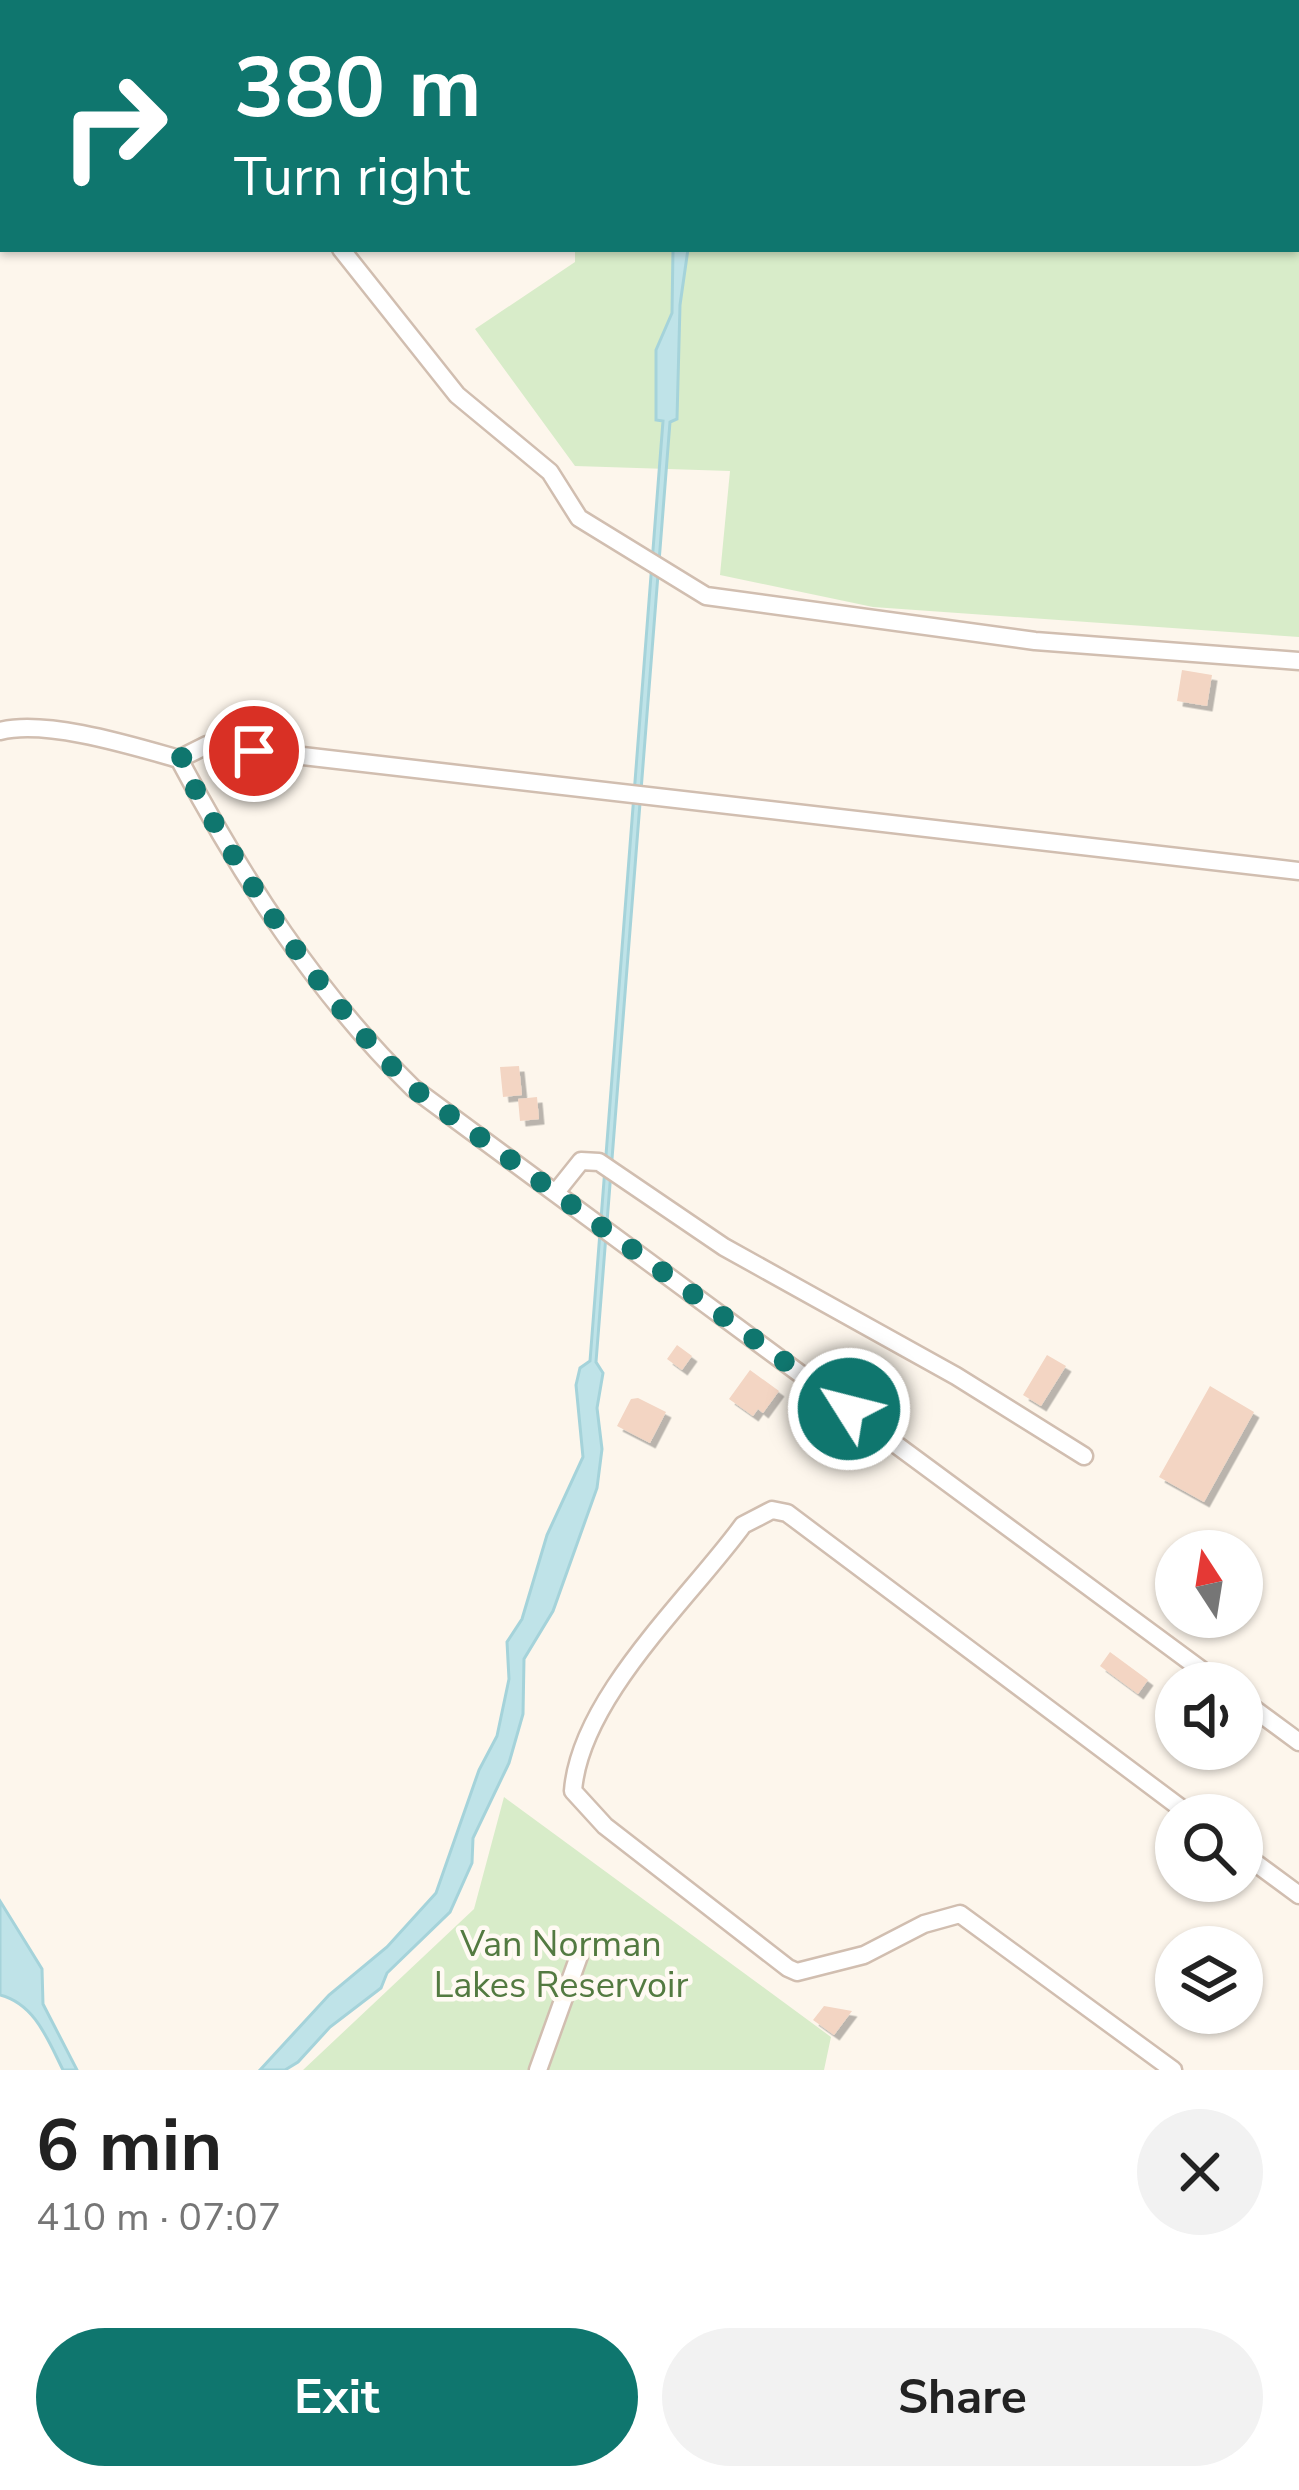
<!DOCTYPE html>
<meta charset="utf-8">
<style>
:root{--surface:#fff;--page:#f2f2f2;--text:#222;--muted:#767676;--accent:#0f766e}
body{margin:0;font-family:"Nunito Sans",sans-serif;background:var(--page);color:var(--text);height:100vh;display:flex;flex-direction:column;font-size:45px;white-space:nowrap}
*{box-sizing:border-box;margin:0}
p{font-size:39px;color:var(--muted)}
.icon{flex:none;width:66px;height:66px;fill:none;stroke:currentColor;stroke-width:2;stroke-linecap:round;stroke-linejoin:round}
.map{position:relative;height:2070px;overflow:hidden}
.panel{display:flex;flex-direction:column;background:var(--surface);flex:1}
.panel>*{flex:none}
.hud{position:absolute;left:0px;top:0px;width:1299px;height:252px;box-shadow:0 3px 9px #0004;background:#0f766e;color:#fff;overflow:hidden}
.needle{width:78px;rotate:348deg}
.controls{position:absolute;left:1155px;top:1530px;display:grid;gap:24px}
.controls a{display:grid;place-items:center;width:108px;height:108px;border-radius:50%;background:var(--surface);box-shadow:0 3px 9px #0004;font-size:60px}
.pin{position:absolute;display:grid;place-items:center;width:102px;height:102px;color:#fff;margin:-51px;border:6px solid #fff;border-radius:50%;box-shadow:0 3px 12px #0007}
.me{position:absolute;width:132px;margin:-66px;rotate:306deg;stroke-linejoin:round;filter:drop-shadow(0 0 9px #0008)}
.turn{display:flex;align-items:center;gap:42px;height:252px;padding:0 36px;font-size:54px}
.turn .icon{width:156px;height:156px;stroke-width:2.5}
.turn b{display:block;font-size:84px;line-height:102px}
.round{display:grid;place-items:center;flex:none;width:126px;height:126px;border-radius:63px;background:var(--page)}
.overview{display:flex;align-items:center;justify-content:space-between;height:204px;padding:0 36px}
h1{font-size:72px;font-weight:700;line-height:90px}
.button{display:flex;gap:24px;margin-top:auto;padding:24px 36px}
.button a{flex:1;height:138px;border-radius:72px;background:var(--accent);color:#fff;font-size:48px;font-weight:700;line-height:138px;text-align:center}
.button a+a{background:var(--page);color:var(--text)}
.map>svg:first-child{display:block}
.green{fill:#d8ecc9}
.water{fill:#bfe3e8;stroke:#a5d3da;stroke-width:3}
.building{fill:#f3d5c3;filter:url(#shadow)}
.lines{fill:none;stroke-linecap:round;stroke-linejoin:round}
.minor-casing{stroke:#d1beb0;stroke-width:21}
.minor{stroke:#fff;stroke-width:16}
.route{stroke:#0f766e;stroke-width:21;stroke-dasharray:0 37.8}
.labels{text-anchor:middle;dominant-baseline:central;stroke-width:9;stroke-linejoin:round;paint-order:stroke}
.park-label{font-size:36px;fill:#537a41;stroke:#fffaf3}
</style>
<div class="map">
<svg width="1299" height="2070" viewBox="0 0 1299 2070">
<defs>
<filter id="shadow"><feDropShadow dx="5.5" dy="5.5" stdDeviation="0" flood-color="#0004"/></filter>
</defs>
<rect width="100%" height="100%" fill="#fdf6ec"/>
<path class="green" d="M556,0H1299V637L873,607L720,575L730,471L575,466L475,329L575,262V249H1296V3Z
M504,1797L831,2037L824,2070H303L474,1909Z"/>
<path class="water" d="M717,0H900L716,3Z
M673,249H688L680,305L677,419L670,422L596,1362L603,1373L597,1408L602,1449L597,1488L553,1611L524,1659L523,1714L509,1763L473,1838L472,1863L450,1912L387,1973L381,1988L330,2027L298,2062L285,2070H260L329,1995L387,1947L436,1893L479,1770L497,1736L509,1679L507,1642L522,1619L547,1535L583,1457L576,1385L580,1368L590,1361L663,421L656,420V350L672,313Z
M0,1901L42,1969L43,2004L77,2070H63C48,2040 35,2004 0,1995Z"/>
<path class="building" d="M1182,670L1212,675L1207,706L1177,701Z
M519,1066L522,1095L503,1097L500,1067Z
M537,1097L539,1119L520,1121L518,1099Z
M677,1345L692,1356L682,1370L667,1359Z
M1047,1355L1066,1366L1041,1406L1023,1395Z
M750,1370L779,1391L763,1413L758,1409L753,1416L729,1399Z
M1210,1386L1254,1412L1204,1502L1159,1477Z
M638,1398L666,1412L650,1443L617,1426L631,1399Z
M1110,1652L1148,1680L1138,1694L1100,1666Z
M824,2006L852,2011L834,2035L813,2020Z"/>
<g class="lines">
<g class="minor-casing">
<path id="minor" d="M121,3L124,0
M0,185L3,180
M341,249L457,395L550,472L579,518L706,596L1035,641L1299,661
M0,731C46,719 133,746 179,759L207,745L1299,871
M179,759C242,878 317,994 413,1088L1219,1683
M557,1191L581,1161L599,1162L724,1247L956,1376L1084,1456
M1242,1700L1299,1742
M1242,1853L1299,1895
M538,2070L579,1956
M1173,2070L960,1914L924,1924L864,1955L797,1972L788,1968L605,1826L573,1791C580,1698 689,1599 743,1525L772,1510L787,1513L1190,1815"/>
</g>
<use href="#minor" class="minor"/>
</g>
<g class="lines">
<path class="route" d="M254,751L207,745L179,759C242,878 317,993 413,1088L849,1409"/>
</g>
<g class="labels">
<g class="park-label">
<text x="561" y="1944">Van Norman<tspan x="561" dy="41">Lakes Reservoir</tspan></text>
</g>
</g>
</svg>
<div class="controls">
<a><svg class="needle" viewBox="-14 -14 28 28"><path d="M0-13l5 13h-10z" fill="#e53935"/><path d="M0 13l5-13h-10z" fill="#767676"/></svg></a>
<a><svg class="icon" aria-label="sound" viewBox="0 0 24 24"><path d="M4 9h4l5-4v14l-5-4H4zM17 9q2 3 0 6"/></svg></a>
<a><svg class="icon" aria-label="search" viewBox="0 0 24 24"><circle cx="10" cy="10" r="6"/><path d="M15 15l6 6"/></svg></a>
<a><svg class="icon" aria-label="layers" viewBox="0 0 24 24"><path d="M12 4l9 5-9 5-9-5zM3 14l9 5 9-5"/></svg></a>
</div>
<div class="pin" style="left:254px;top:751px;background:#d93025"><svg class="icon" aria-label="arrive" viewBox="0 0 24 24"><path d="M6 21V4h12l-3 4 3 4H6"/></svg></div>
<svg class="me" style="left:849px;top:1409px" viewBox="-20 -20 40 40"><circle r="17" fill="#0f766e" stroke="#fff" stroke-width="3"/><path d="M0-11L8 9 0 5-8 9z" fill="#fff"/></svg>
<div class="hud">
<div class="turn"><svg class="icon" aria-label="right" viewBox="0 0 24 24"><path d="M7 20v-9h11M14 6l5 5-5 5"/></svg><div><b>380 m</b>Turn right</div></div>
</div>
</div>
<section class="panel">
<div class="overview"><div><h1>6 min</h1><p>410 m · 07:07</p></div><a class="round"><svg class="icon" aria-label="close" viewBox="0 0 24 24"><path d="M6 6l12 12M18 6L6 18"/></svg></a></div>
<div class="button"><a>Exit</a><a>Share</a></div>
</section>
